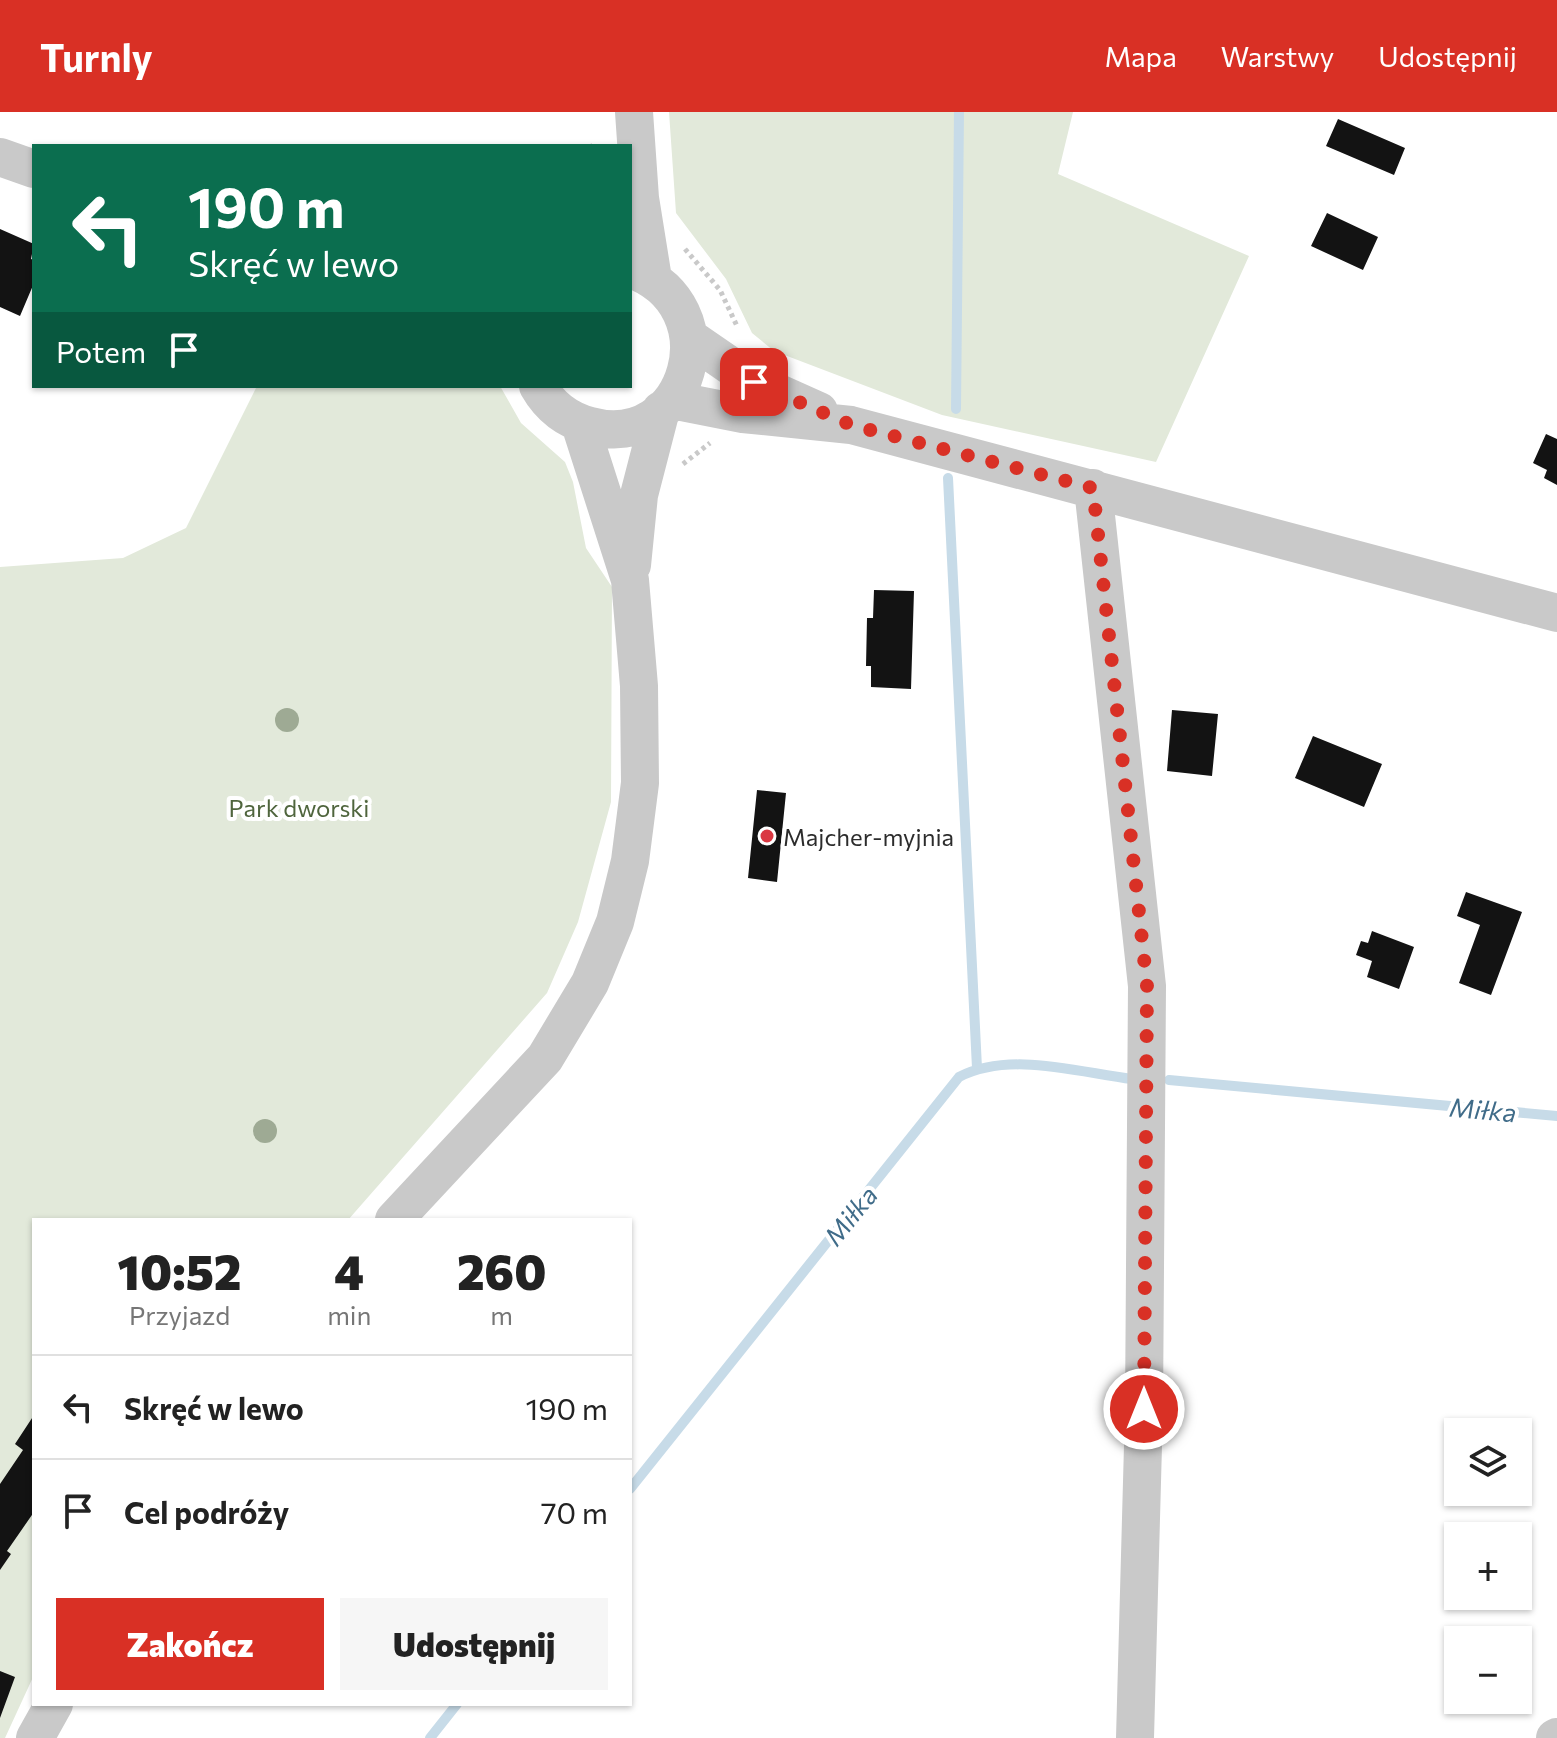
<!DOCTYPE html>
<html lang="pl">
<meta charset="utf-8">
<style>
:root{--surface:#fff;--page:#f6f6f6;--text:#222;--muted:#767676;--line:#e0e0e0;--accent:#d93025}
body{margin:0;font-family:Commissioner,sans-serif;background:var(--page);color:var(--text);height:100vh;display:flex;flex-direction:column;font-size:30px;white-space:nowrap}
*{box-sizing:border-box;margin:0}
p{font-size:26px;color:var(--muted)}
.icon{flex:none;width:44px;height:44px;fill:none;stroke:currentColor;stroke-width:2;stroke-linecap:round;stroke-linejoin:round}
.map{position:relative;flex:1;overflow:hidden}
.panel{position:absolute;left:32px;top:1106px;width:600px;height:488px;display:flex;flex-direction:column;background:var(--surface);border-radius:0px;box-shadow:0 2px 6px #0004}
.panel>*{flex:none}
.hud{position:absolute;left:32px;top:32px;width:600px;height:244px;border-radius:0px;box-shadow:0 2px 6px #0004;background:#0b6e4f;color:#fff;overflow:hidden}
.fabs{position:absolute;left:1444px;top:1306px;display:grid;gap:16px}
.fabs a{display:grid;place-items:center;width:88px;height:88px;border-radius:0px;background:var(--surface);box-shadow:0 2px 6px #0004;font-size:40px}
.pin{position:absolute;display:grid;place-items:center;width:68px;height:68px;color:#fff;margin:-34px;border-radius:16px;box-shadow:0 4px 12px #0006}
.me{position:absolute;width:88px;margin:-44px;rotate:0deg;stroke-linejoin:round;filter:drop-shadow(0 0 6px #0008)}
.turn{display:flex;align-items:center;gap:28px;height:168px;padding:0 24px;font-size:36px}
.turn .icon{width:104px;height:104px;stroke-width:2.5}
.turn b{display:block;font-size:56px;line-height:68px}
.then{display:flex;align-items:center;height:76px;padding:0 24px;background:#0003;gap:16px;font-size:30px}
.eta{display:flex;justify-content:space-evenly;align-items:center;height:136px;text-align:center}
.eta b{font-size:48px;font-weight:800;line-height:56px}
.button{display:flex;gap:16px;margin-top:auto;padding:16px 24px}
.button a{flex:1;height:92px;border-radius:0px;background:var(--accent);color:#fff;font-size:32px;font-weight:800;line-height:92px;text-align:center}
.button a+a{background:var(--page);color:var(--text)}
ul{padding:0;list-style:none}
li{display:flex;align-items:center;gap:24px;height:104px;padding:0 24px;border-top:2px solid var(--line)}
li div{flex:1}
li b{display:block;font-size:30px}
li em{font-style:normal}
header{display:flex;align-items:center;gap:48px;box-sizing:border-box;height:112px;padding:0 40px;background:var(--accent);color:#fff}
header strong{font-size:38px}
nav{display:flex;gap:44px;margin-inline-start:auto;font-size:28px}
.map>svg:first-child{display:block}
.green{fill:#e2e9da}
.lines{fill:none;stroke-linecap:round;stroke-linejoin:round}
.stream{stroke:#c7dbe8;stroke-width:10}
.building{fill:#131313}
.path{stroke:#c9c9c9;stroke-width:5;stroke-dasharray:4 4;stroke-linecap:butt}
.minor{stroke:#c9c9c9;stroke-width:38}
.tree{fill:#9eaa94}
.route{stroke:#d93025;stroke-width:14;stroke-dasharray:0 25.2}
.poi-dot{fill:#da3842;stroke:#fff;stroke-width:3}
.labels{text-anchor:middle;dominant-baseline:central;stroke-width:8;stroke-linejoin:round;paint-order:stroke}
.park-label{font-size:24px;fill:#4f653d;stroke:#fff}
.poi-label{font-size:24px;fill:#2c2c2c;stroke:#fff;text-anchor:start}
.water-label{font-size:26px;font-style:italic;fill:#406c89;stroke:#fff}
</style>
<header>
<strong>Turnly</strong>
<nav><a>Mapa</a><a>Warstwy</a><a>Udostępnij</a></nav>
</header>
<div class="map">
<svg width="1557" height="1626" viewBox="0 0 1557 1626">
<rect width="100%" height="100%" fill="#fff"/>
<path class="green" d="M669,0H1073L1058,62L1249,144L1156,350L942,303L774,239L752,221L726,167L676,101Z
M257,274H500L521,311L565,350L573,370L586,436L612,475L611,690L578,810L547,881L348,1108H34V1563L5,1626H0V455L123,446L186,416Z"/>
<g class="lines">
<path class="stream" d="M956,297L959,0
M948,366L977,956
M1169,968L1557,1004
M630,1377L959,965C1010,939 1077,960 1132,967
M430,1626L457,1592"/>
</g>
<path class="building" d="M1338,7L1405,36L1394,63L1326,34Z
M1327,101L1378,125L1363,158L1311,134Z
M0,117L34,132L31,147L34,148V171L20,204L0,195Z
M1546,322L1557,327V373L1544,366L1547,358L1533,351Z
M874,478L914,479L911,577L871,575V554H866L867,506H873Z
M1172,598L1218,602L1212,664L1167,659Z
M1313,624L1382,652L1364,695L1295,666Z
M757,678L786,681L777,770L748,766Z
M1466,780L1522,800L1491,883L1459,871L1480,813L1457,804Z
M1372,819L1414,835L1399,877L1367,865L1372,849L1356,843L1361,829L1368,831Z
M34,1303V1400L7,1439L11,1442L0,1458V1372L23,1338L15,1332Z
M0,1559L15,1565L0,1606Z"/>
<g class="lines">
<path class="path" d="M592,34L593,33
M685,137L720,178L737,214
M683,352L710,331"/>
<path class="minor" d="M634,0L640,86L653,167
M0,45L34,57
M690,226L754,270L819,299
M538,274C550,295 567,308 590,314C689,341 733,193 630,157
M672,288L743,302L851,313L1557,501
M1093,376L1147,874L1144,1297L1135,1626
M632,453L639,383L661,298
M394,1108L545,946L590,871L615,810L630,749L640,671L639,574L630,468L580,312
M35,1626L54,1592
M1555,1626L1557,1625"/>
</g>
<g class="tree">
<circle cx="287" cy="608" r="12"/>
<circle cx="265" cy="1019" r="12"/>
</g>
<g class="lines">
<path class="route" d="M754,270L851,313L1093,376L1147,874L1144,1297"/>
</g>
<circle class="poi-dot" cx="767" cy="724" r="8"/>
<g class="labels">
<g class="park-label">
<text x="299" y="695">Park dworski</text>
</g>
<g class="poi-label">
<text x="783" y="724">Majcher-myjnia</text>
</g>
<g class="water-label">
<text transform="translate(1483 997) rotate(5)">Miłka</text>
<text transform="translate(850 1103) rotate(-51)">Miłka</text>
</g>
</g>
</svg>
<div class="fabs">
<a><svg class="icon" aria-label="layers" viewBox="0 0 24 24"><path d="M12 4l9 5-9 5-9-5zM3 14l9 5 9-5"/></svg></a>
<a>+</a>
<a>−</a>
</div>
<div class="pin" style="left:754px;top:270px;background:#d93025"><svg class="icon" aria-label="arrive" viewBox="0 0 24 24"><path d="M6 21V4h12l-3 4 3 4H6"/></svg></div>
<svg class="me" style="left:1144px;top:1297px" viewBox="-20 -20 40 40"><circle r="17" fill="#d93025" stroke="#fff" stroke-width="3"/><path d="M0-11L8 9 0 5-8 9z" fill="#fff"/></svg>
<div class="hud">
<div class="turn"><svg class="icon" aria-label="left" viewBox="0 0 24 24"><path d="M17 20v-9H6M10 6l-5 5 5 5"/></svg><div><b>190 m</b>Skręć w lewo</div></div>
<div class="then">Potem<svg class="icon" aria-label="arrive" viewBox="0 0 24 24"><path d="M6 21V4h12l-3 4 3 4H6"/></svg></div>
</div>
<section class="panel">
<div class="eta">
<div><b>10:52</b><p>Przyjazd</p></div>
<div><b>4</b><p>min</p></div>
<div><b>260</b><p>m</p></div>
</div>
<ul>
<li><svg class="icon" aria-label="left" viewBox="0 0 24 24"><path d="M17 20v-9H6M10 6l-5 5 5 5"/></svg><div><b>Skręć w lewo</b></div><em>190 m</em></li>
<li><svg class="icon" aria-label="arrive" viewBox="0 0 24 24"><path d="M6 21V4h12l-3 4 3 4H6"/></svg><div><b>Cel podróży</b></div><em>70 m</em></li>
</ul>
<div class="button"><a>Zakończ</a><a>Udostępnij</a></div>
</section>
</div>
